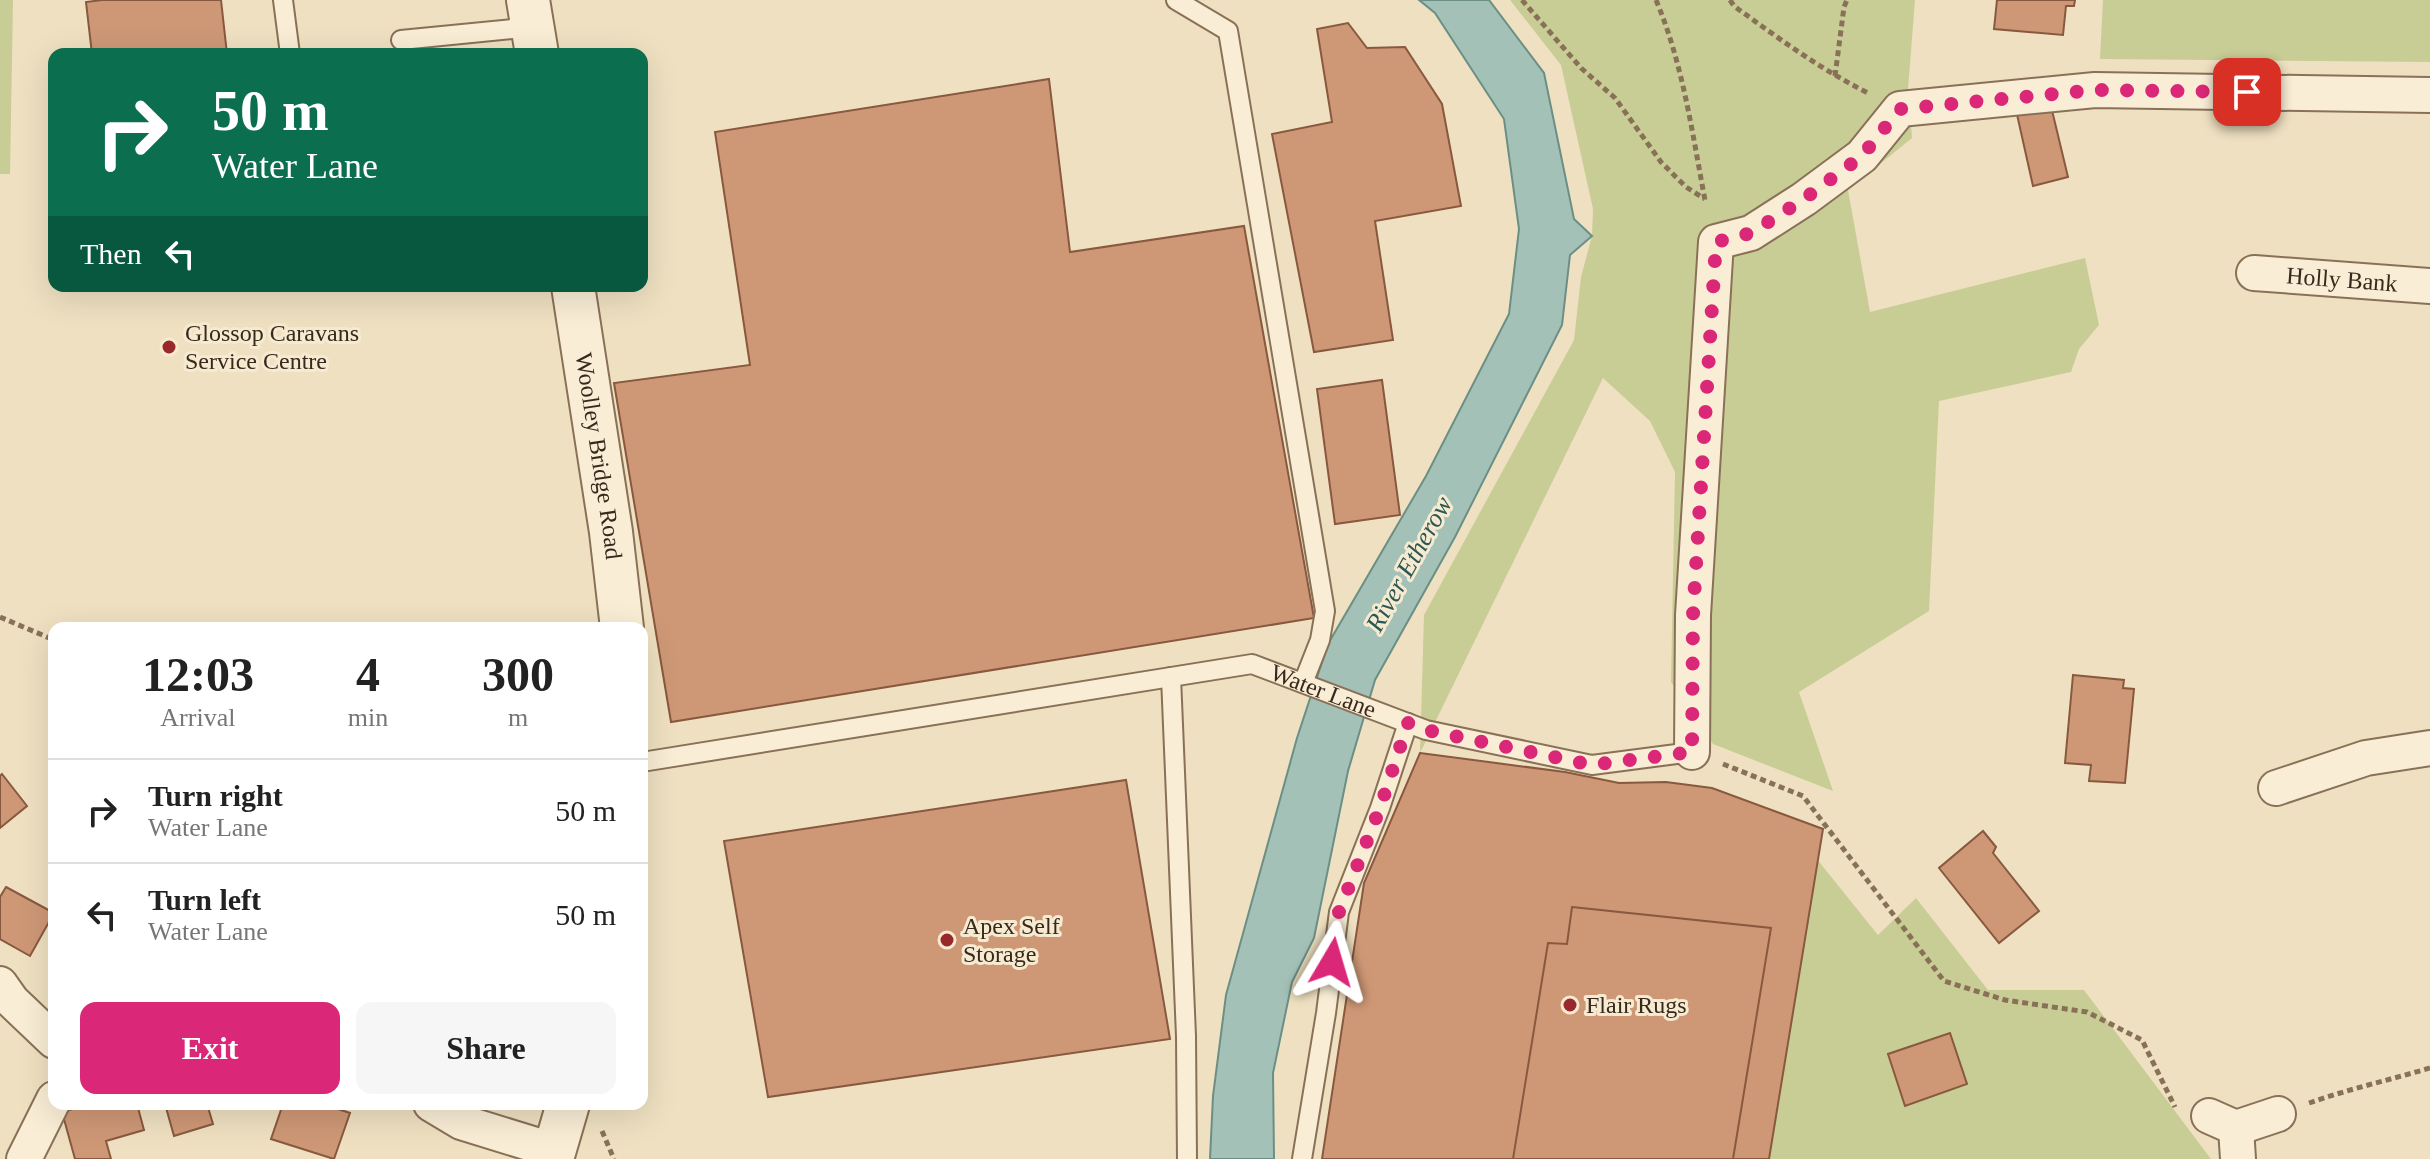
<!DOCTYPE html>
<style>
:root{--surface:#fff;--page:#f6f6f6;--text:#222;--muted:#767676;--line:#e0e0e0;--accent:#db2777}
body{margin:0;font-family:"Times New Roman",serif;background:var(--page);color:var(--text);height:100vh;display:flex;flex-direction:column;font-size:30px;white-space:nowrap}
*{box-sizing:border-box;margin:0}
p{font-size:26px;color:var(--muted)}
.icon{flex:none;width:44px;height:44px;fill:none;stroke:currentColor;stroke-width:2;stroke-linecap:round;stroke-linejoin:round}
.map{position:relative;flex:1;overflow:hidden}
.drawer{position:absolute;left:48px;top:622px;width:600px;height:488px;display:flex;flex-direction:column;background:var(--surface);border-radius:16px;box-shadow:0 8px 32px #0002}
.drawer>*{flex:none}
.banner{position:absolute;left:48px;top:48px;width:600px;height:244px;border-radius:16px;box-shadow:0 8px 32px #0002;background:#0b6e4f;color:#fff;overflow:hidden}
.pin{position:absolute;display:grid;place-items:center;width:68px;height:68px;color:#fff;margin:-34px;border-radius:16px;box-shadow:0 4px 12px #0006}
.me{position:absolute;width:88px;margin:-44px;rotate:7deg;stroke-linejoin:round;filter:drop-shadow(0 0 6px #0008)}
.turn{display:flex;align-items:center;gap:28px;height:168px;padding:0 32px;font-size:36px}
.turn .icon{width:104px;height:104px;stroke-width:2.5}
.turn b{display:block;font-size:56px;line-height:68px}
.then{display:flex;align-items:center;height:76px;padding:0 32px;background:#0003;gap:16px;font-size:30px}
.eta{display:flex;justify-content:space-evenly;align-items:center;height:136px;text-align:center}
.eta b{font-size:48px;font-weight:700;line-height:56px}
.button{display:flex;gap:16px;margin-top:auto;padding:16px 32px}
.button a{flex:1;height:92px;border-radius:16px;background:var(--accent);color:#fff;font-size:32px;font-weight:700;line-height:92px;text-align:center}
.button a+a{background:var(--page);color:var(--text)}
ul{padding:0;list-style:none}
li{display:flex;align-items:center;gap:24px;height:104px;padding:0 32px;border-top:2px solid var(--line)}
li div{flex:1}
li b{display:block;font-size:30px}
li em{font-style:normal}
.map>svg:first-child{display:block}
.green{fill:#c8cd95}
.water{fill:#a4c1b8;stroke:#6b8f85;stroke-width:2}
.building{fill:#ce9876;stroke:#88593e;stroke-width:2}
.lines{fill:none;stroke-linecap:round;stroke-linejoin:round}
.service-casing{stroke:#897158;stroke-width:22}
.minor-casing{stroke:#897158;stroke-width:38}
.tertiary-casing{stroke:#897158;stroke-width:46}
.path{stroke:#897158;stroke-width:5;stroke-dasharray:6 4;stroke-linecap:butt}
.service{stroke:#f9edd5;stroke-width:18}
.minor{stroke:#f9edd5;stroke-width:34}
.tertiary{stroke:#f9edd5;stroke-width:42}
.route{stroke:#db2777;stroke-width:14;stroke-dasharray:0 25.2}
.poi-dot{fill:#99272c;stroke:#f6ead1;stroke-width:3}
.labels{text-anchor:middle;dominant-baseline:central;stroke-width:6;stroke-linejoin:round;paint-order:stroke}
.street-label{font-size:24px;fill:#38291d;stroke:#f6ead1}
.poi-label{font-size:24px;fill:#38291d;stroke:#f6ead1;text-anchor:start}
.water-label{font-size:26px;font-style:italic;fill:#2c5854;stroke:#f6ead1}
</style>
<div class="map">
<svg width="2430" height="1159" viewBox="0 0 2430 1159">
<rect width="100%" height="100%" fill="#efe0c1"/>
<path class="green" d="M0,0H13L10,174H0Z
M1510,0H1915L1908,89L1912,138L1848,190L1870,312L2085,258L2099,325L2079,349L2071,372L1939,401L1929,611L1799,692L1833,791L1713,744L1671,682L1675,472L1650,421L1603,378L1420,753L1424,615L1574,340L1581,277L1592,236L1593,209L1561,65Z
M2103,0H2430V62L2100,59Z
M1816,858L1878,935L1916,898L1988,990H2084L2211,1159H1768Z"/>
<path class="water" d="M1419,0H1489L1544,73L1574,219L1592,236L1570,255L1562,325L1455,537L1375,680L1348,771L1314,938L1292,982L1273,1073L1274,1159H1210L1213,1096L1226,995L1297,738L1328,644L1426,476L1509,314L1519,229L1504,119L1435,13Z"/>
<path class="building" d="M102,0H221L227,54H92L86,2Z
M1997,0H2075L2074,6H2066L2063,35L1994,29Z
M1348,23L1367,48L1405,47L1442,104L1461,206L1375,221L1393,340L1314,352L1272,134L1332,122L1317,29Z
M1049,79L1070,252L1244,226L1314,618L671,722L614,383L750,365L715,132Z
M2050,102L2068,177L2033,186L2016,110Z
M1382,380L1400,515L1335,524L1317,389Z
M2073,675L2124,680L2123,688L2134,689L2125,783L2089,781L2091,765L2065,763Z
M1420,753L1565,772L1619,783L1666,782L1712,788L1823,829L1769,1159H1322L1364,883Z
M2,774L27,806L0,828V776Z
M1126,780L1170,1039L768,1097L724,841Z
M1983,831L1996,847L1993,853L2039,911L1999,943L1939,868Z
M6,887L54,913L30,956L0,939V897Z
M1572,907L1771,928L1733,1159H1513L1548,943L1567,944Z
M1950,1033L1967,1084L1905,1106L1888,1054Z
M90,1104H137L144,1130L106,1141L111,1159H75L62,1112Z
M165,1104H207L213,1124L174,1136Z
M283,1104H323L350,1113L334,1159L271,1139Z"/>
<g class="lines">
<g class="service-casing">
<g id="service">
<path d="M283,0L290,54"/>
<path d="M1176,0L1228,31L1325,611L1320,640L1303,683"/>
<path d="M401,40L532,27"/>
<path d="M1171,677L1186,1036L1187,1159"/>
<path id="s1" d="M642,762L1252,664L1426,730L1592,765L1692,752"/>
<path d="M1302,1159L1326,1013L1339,912L1380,808L1408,723"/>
</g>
</g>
<g class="minor-casing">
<g id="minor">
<path id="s2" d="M2254,273L2430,286"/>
<path d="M1692,752L1693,615L1716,242L1751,233L1804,199L1862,156L1900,109L2095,90L2430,95"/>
<path d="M2276,788L2366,758L2430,748"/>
<path d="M0,984L12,1001L54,1041"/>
<path d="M431,1104L461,1122L555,1151"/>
<path d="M2209,1116L2236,1128L2238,1159"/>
<path d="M2236,1128L2278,1114"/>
<path d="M24,1159L54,1099"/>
</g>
</g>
<g class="tertiary-casing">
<g id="tertiary">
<path d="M528,0L537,54"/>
<path id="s3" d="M573,286L611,532L622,628"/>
<path d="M552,1159L568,1104"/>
</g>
</g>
<path class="path" d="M1522,0L1581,68L1615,98L1661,162L1686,187L1705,199
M1656,0C1683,64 1692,132 1705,200
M1730,0L1734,6C1778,38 1820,69 1868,93
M1835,76L1844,7L1847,0
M0,617L54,640
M1723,764L1803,796L1944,981L2005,1000L2087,1012L2142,1040L2175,1107
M2309,1103C2349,1089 2389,1080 2430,1068
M602,1131L614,1159"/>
<use href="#service" class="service"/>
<use href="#minor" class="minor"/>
<use href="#tertiary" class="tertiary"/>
</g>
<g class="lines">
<path class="route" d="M1332,962L1339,912L1380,808L1408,723L1426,730L1592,765L1692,752L1693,615L1716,242L1751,233L1804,199L1862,156L1900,109L2095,90L2247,92"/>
</g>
<g class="poi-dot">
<circle cx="169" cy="347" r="8"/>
<circle cx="947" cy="940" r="8"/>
<circle cx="1570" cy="1005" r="8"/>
</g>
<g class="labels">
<g class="street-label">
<text stroke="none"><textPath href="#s2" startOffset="88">Holly Bank</textPath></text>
<text stroke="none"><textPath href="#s3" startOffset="172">Woolley Bridge Road</textPath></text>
<text stroke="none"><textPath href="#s1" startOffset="694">Water Lane</textPath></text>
</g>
<g class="poi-label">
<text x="185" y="333">Glossop Caravans<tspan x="185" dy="28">Service Centre</tspan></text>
<text x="963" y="926">Apex Self<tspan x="963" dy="28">Storage</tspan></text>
<text x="1586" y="1005">Flair Rugs</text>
</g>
<g class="water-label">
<text transform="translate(1409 564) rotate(-61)">River Etherow</text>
</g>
</g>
</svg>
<div class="pin" style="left:2247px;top:92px;background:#d93025"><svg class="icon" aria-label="arrive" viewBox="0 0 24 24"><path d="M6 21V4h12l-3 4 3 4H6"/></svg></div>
<svg class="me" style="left:1332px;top:962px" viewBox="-20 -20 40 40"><path d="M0-17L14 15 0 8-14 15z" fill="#db2777" stroke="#fff" stroke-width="4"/></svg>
<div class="banner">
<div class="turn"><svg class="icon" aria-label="right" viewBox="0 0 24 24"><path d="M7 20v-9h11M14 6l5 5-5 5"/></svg><div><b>50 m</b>Water Lane</div></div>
<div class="then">Then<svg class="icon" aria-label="left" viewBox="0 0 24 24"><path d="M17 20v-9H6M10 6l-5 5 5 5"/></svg></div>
</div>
<section class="drawer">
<div class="eta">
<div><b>12:03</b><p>Arrival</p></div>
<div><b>4</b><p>min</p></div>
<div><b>300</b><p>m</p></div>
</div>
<ul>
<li><svg class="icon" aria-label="right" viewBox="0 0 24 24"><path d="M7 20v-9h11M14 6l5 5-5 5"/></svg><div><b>Turn right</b><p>Water Lane</p></div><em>50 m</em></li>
<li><svg class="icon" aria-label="left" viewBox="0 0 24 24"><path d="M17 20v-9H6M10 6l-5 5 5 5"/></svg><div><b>Turn left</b><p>Water Lane</p></div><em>50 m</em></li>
</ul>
<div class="button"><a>Exit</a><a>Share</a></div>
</section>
</div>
